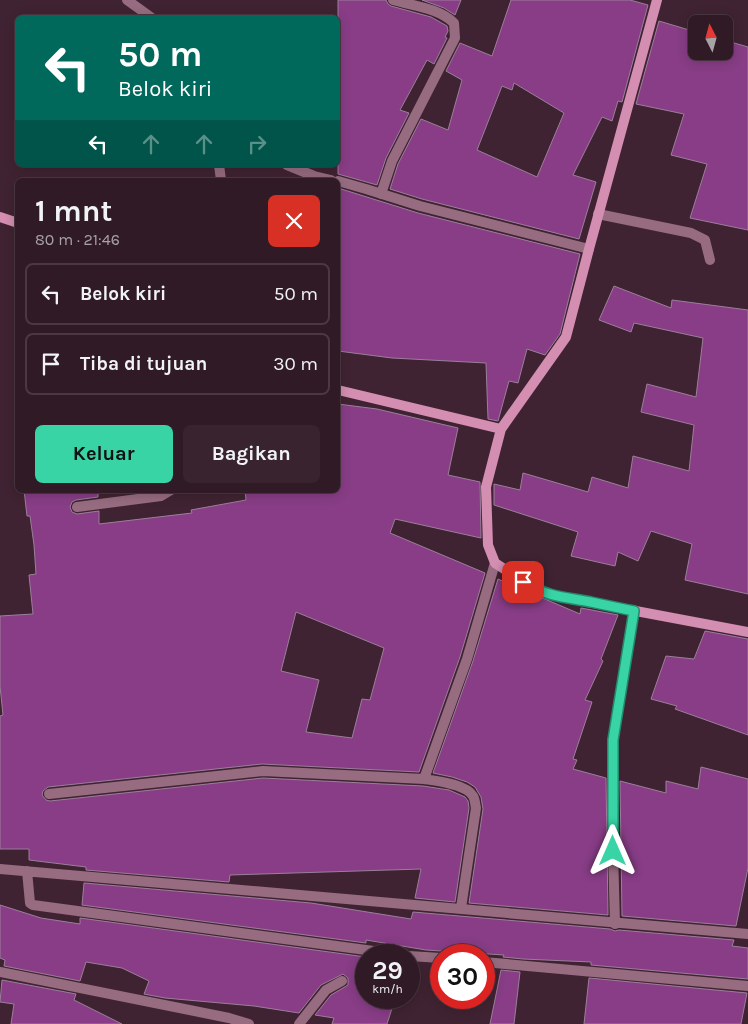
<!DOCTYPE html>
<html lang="id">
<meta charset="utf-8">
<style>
:root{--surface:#301a26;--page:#38232e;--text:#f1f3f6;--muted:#a8a1a7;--line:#4b3843;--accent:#38d4a6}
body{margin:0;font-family:Karla,sans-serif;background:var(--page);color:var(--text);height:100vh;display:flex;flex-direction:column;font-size:19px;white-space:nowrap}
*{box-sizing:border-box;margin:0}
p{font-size:16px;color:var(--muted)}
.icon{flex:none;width:28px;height:28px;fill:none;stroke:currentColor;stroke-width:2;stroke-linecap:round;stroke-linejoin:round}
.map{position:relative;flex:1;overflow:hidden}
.details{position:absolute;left:15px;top:178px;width:325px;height:315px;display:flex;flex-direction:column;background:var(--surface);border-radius:8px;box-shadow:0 2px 12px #0003,0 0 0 1px var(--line)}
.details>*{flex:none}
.guide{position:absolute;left:15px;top:15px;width:325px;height:152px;border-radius:8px;box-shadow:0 2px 12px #0003,0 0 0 1px var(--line);background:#00695c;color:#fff;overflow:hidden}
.needle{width:32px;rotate:354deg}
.fabs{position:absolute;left:688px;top:15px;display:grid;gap:10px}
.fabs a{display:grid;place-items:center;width:45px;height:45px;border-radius:8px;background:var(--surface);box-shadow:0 2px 12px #0003,0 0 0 1px var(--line);font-size:25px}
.speed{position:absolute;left:355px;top:944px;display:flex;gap:10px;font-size:25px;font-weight:700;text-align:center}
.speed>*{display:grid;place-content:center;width:65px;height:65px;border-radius:50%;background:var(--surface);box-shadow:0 2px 12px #0003,0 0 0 1px var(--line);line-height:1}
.speed small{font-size:12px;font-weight:400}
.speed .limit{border:8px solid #d22;background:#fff;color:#111}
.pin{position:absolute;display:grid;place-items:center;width:42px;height:42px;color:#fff;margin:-21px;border-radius:10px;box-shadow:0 2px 8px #0006}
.me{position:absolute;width:55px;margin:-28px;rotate:0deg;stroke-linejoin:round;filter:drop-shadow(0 0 4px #0008)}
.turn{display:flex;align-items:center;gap:18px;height:105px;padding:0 20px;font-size:22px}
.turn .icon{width:65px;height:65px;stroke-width:2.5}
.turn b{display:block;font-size:35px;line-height:42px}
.lanes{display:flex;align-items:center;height:48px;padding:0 20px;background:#0003;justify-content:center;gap:25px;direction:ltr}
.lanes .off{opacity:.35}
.round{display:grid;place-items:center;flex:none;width:52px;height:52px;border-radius:8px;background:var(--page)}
.headline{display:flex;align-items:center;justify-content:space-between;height:85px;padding:0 20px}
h1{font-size:30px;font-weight:700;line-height:38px}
.button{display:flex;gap:10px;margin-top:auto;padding:10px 20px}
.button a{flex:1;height:58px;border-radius:8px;background:var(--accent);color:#111;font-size:20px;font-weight:700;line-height:58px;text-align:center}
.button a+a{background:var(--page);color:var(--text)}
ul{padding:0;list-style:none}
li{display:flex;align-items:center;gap:15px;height:62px;margin:0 10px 8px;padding:0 10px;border:2px solid var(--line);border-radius:8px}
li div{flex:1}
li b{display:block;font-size:19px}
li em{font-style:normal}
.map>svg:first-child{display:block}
.building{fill:#883d86;stroke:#9b7f9a;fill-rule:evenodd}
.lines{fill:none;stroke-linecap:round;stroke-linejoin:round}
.street{stroke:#976c81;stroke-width:10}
.secondary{stroke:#d38eb1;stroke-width:10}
.route-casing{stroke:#248a6c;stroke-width:12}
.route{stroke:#38d4a6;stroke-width:9}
</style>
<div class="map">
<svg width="748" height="1024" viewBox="0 0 748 1024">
<rect width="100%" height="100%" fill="#402332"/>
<path class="building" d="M338,0H386L388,4L391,6L431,17L447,26L448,31L445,37L447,38L434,64L427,60L400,110L409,113L386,158L377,185L338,174Z
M422,0H461L455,15L444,8Z
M511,0H630L648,5L622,102L618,101L612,121L602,117L573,175L596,182L579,239L422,199L390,189L398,164L421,119L448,130L462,80L446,71L460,43L492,56ZM514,83L564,113L537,177L477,150L502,86L512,90Z
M659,21L696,32V51H724V40L748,47V230L690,218L707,164L671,155L684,114L636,104Z
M338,188L418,213L580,254L560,334L545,355L527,349L518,383L509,381L498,421L488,419L486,363L392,358L338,351Z
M614,286L671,308L672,300L748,310V594L685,580L692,544L651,531L638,561L618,552L615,566L571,556L578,532L494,505V484L520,490L523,473L588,492L592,477L628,488L633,456L689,471L694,425L641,412L647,384L696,397L703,338L634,323L631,332L599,320Z
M338,404L377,409L458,428L448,475L480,482L481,538L395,519L390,533L485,573L460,657L419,772L262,764L48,787L43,791L42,795L46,800L50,801L263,778L423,786L449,790L465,797L468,801L469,808L455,902L415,898L421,869L230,875L229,882L86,870V867L29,860V849H0V716L3,715L0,686V616L33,614L29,575L36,574L34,545L30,516H27L24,490H98V497L76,500L72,502L70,507L72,512L77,514L99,511V524L192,513L191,510L246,500L245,490H338ZM296,612L384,648L370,700L362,699L352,738L306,732L319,680L281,671Z
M498,579L580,614L581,608L618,615L601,659L603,661L585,700L592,702L573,759L577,760L573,769L606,778L608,915L469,903L483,809L481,797L475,787L467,782L452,777L433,773L473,661Z
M705,631L748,639V735L675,709L677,706L651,699L666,656L694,659Z
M701,767L748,779V868L736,926L622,916L620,781L666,793V781L698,789Z
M84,883L311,903L411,919L413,912L610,929L615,931L619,930L734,940L732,946L748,948V979L591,965V962L523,959L503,957L504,955L426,950L366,940V943L82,905Z
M0,905L41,918L80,924V918L366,957V998L395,999L387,1024H332L334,1018L315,1015L331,995L348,985V978L343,974L321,985L299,1013L254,1006L165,998L144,994L149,981L122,968L86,962L80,981L4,966L5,960L0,958Z
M501,970L520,972L514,1024H490Z
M589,978L747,993L741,1024H584Z
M2,980L76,994L74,1000L122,1024H11L14,1004L0,1002Z"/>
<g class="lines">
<path class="street" d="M127,0L152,18
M219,165L221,180
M287,165L314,176L331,180
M338,181L366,189L420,206L589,249
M381,194L392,161L455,38L454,23C439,8 413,6 393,0
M598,214L691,233L705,240L710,260
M77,507L161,496L171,490
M49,794L263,771L424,779
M0,869L748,934
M27,871L30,903L33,905L403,955
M461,908L476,808C475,804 475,799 473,796C466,784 437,781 424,779L467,659L495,563
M615,924L613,851V740L634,611
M409,956L441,958
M484,962L748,986
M0,972L229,1018L249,1024
M299,1024L326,990L342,981"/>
<path class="secondary" d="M0,217L18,223
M338,390L501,429L486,487L488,545L495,563L532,587L556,596L748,632
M501,429L566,337L589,249L657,0"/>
</g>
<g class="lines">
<g class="route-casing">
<path id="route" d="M523,582C548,597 564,597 591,602C605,605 619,608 634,611L613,740V851"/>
</g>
<use href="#route" class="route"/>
</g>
</svg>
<div class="fabs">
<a><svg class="needle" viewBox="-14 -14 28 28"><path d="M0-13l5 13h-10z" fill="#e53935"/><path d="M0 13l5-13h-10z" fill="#a8a1a7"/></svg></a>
</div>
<div class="speed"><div>29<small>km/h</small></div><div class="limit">30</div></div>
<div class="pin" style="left:523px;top:582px;background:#d93025"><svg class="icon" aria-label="arrive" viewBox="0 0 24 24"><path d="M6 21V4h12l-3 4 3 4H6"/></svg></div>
<svg class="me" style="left:613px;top:851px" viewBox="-20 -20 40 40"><path d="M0-17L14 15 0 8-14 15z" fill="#38d4a6" stroke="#fff" stroke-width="4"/></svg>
<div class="guide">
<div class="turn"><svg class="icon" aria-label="left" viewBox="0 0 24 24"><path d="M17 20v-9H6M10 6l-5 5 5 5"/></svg><div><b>50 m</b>Belok kiri</div></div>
<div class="lanes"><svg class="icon" aria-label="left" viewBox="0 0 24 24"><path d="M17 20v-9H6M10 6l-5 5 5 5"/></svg><svg class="icon off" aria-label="ahead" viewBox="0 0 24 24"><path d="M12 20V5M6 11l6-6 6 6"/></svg><svg class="icon off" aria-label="ahead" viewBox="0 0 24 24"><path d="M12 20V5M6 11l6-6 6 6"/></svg><svg class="icon off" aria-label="right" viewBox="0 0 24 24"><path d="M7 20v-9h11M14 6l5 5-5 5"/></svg></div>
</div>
<section class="details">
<div class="headline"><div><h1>1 mnt</h1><p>80 m · 21:46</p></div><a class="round" style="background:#d93025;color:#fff"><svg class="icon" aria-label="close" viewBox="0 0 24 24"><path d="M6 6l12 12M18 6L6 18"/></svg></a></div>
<ul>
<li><svg class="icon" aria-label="left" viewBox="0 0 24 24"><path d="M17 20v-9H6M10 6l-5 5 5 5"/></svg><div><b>Belok kiri</b></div><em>50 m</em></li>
<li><svg class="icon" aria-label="arrive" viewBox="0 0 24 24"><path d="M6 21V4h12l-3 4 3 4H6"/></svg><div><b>Tiba di tujuan</b></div><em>30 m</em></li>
</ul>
<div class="button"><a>Keluar</a><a>Bagikan</a></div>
</section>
</div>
